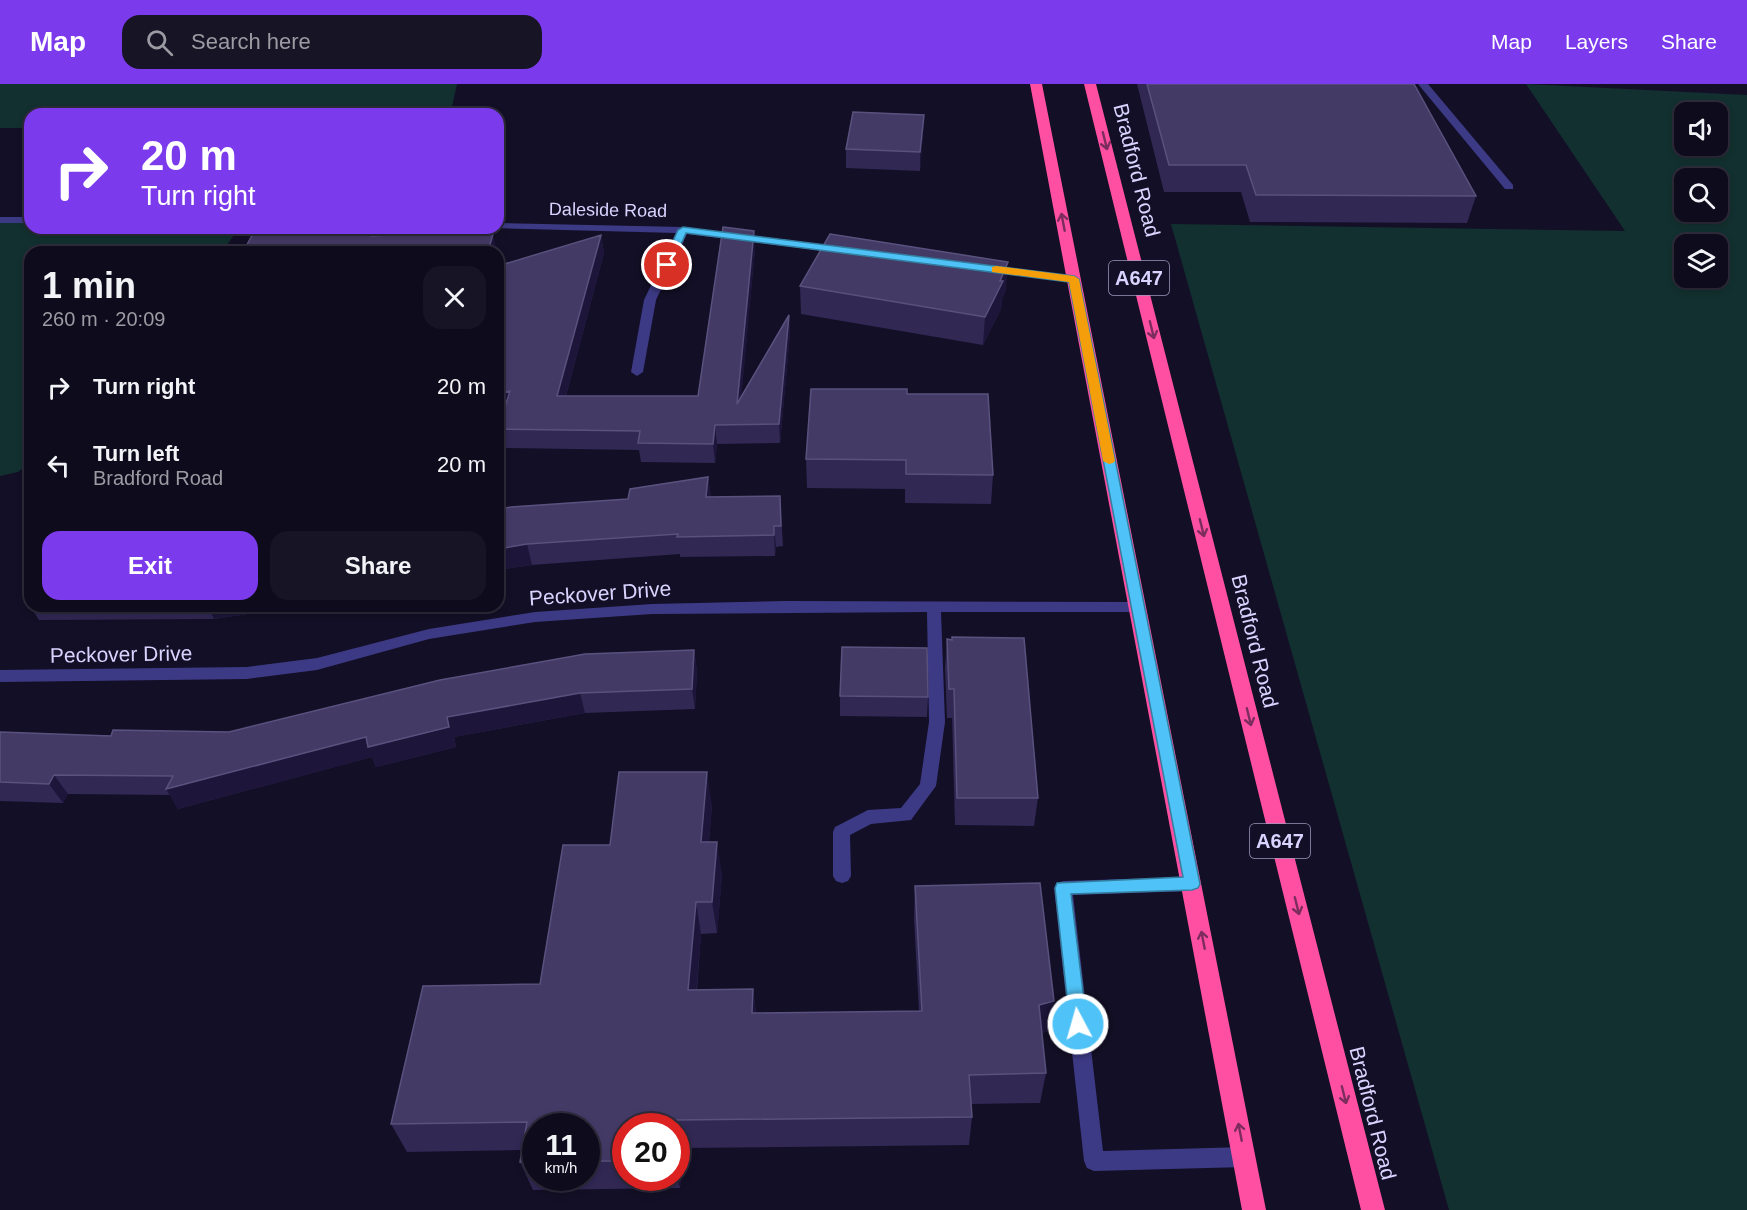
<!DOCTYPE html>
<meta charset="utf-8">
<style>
:root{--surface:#0e0b1c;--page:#171425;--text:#f1f3f6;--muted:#9b9ba3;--line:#2e2b3b;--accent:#7c3aed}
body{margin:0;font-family:Arial,sans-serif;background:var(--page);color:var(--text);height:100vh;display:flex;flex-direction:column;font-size:22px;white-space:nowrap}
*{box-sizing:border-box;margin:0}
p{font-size:20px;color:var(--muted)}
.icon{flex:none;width:33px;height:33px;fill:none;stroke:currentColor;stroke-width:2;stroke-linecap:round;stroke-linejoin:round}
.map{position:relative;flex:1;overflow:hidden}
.details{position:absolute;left:24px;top:162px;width:480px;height:366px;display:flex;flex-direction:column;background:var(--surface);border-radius:18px;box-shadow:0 3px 9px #0003,0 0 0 2px var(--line)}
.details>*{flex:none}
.top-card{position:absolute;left:24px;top:24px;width:480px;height:126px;border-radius:18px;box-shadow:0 3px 9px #0003,0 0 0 2px var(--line);background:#7c3aed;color:#fff;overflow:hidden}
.buttons{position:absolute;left:1674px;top:18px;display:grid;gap:12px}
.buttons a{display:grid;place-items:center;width:54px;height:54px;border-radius:12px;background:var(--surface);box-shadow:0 3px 9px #0003,0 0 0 2px var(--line);font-size:30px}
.speed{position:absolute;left:522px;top:1029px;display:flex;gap:12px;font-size:30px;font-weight:700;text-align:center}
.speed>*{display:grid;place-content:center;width:78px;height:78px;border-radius:50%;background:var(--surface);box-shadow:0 3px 9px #0003,0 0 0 2px var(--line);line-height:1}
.speed small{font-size:15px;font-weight:400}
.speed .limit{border:9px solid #d22;background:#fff;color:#111}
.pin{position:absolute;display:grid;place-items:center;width:51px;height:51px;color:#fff;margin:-26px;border:3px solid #fff;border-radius:50%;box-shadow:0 2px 6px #0007}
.me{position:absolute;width:66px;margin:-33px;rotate:354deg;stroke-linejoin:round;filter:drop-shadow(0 0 4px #0008)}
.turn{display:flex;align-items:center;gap:21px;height:126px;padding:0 18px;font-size:27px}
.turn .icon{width:78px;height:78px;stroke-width:2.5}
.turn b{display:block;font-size:42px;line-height:51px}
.round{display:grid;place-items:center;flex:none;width:63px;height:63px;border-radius:18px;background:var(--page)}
.head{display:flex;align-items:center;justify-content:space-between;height:102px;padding:0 18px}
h1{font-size:36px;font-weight:700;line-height:45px}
.action{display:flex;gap:12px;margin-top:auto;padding:12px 18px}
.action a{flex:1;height:69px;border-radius:18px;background:var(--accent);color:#fff;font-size:24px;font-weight:700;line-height:69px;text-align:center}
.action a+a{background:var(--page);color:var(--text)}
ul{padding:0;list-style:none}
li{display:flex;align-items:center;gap:18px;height:78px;padding:0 18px}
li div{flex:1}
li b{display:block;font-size:22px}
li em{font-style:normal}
header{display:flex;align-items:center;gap:36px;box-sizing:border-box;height:84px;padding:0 30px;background:var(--accent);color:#fff}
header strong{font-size:28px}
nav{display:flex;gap:33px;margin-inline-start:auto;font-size:21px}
.search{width:420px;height:54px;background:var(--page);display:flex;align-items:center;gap:15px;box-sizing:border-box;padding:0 21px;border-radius:18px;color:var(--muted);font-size:22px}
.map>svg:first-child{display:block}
.green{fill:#12302f;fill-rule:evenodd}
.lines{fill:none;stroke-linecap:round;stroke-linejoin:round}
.minor{fill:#3d3a85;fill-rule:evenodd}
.highway{fill:#ff4fa3;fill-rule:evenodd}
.wall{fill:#312854;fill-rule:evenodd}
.shaded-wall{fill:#1d163a}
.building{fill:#433a66;stroke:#5a527e;stroke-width:1.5}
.oneway{stroke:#7d2c5e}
.route{fill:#4fc3f7;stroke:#337fa1;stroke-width:1.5}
.slow{fill:#f59e0b}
.labels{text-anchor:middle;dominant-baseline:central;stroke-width:6;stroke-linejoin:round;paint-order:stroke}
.far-street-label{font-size:18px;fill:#d9d4ff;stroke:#130f26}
.shield{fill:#130f26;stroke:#9e99be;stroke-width:1.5}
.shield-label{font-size:20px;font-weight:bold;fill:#d9d4ff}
.street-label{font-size:21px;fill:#d9d4ff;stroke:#130f26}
</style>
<header>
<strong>Map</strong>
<div class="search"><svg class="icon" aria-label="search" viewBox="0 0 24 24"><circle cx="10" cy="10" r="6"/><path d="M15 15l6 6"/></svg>Search here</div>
<nav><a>Map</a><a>Layers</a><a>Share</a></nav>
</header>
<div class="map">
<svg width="1747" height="1126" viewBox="0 0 1747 1126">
<rect width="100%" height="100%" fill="#130f26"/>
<path class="green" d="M0,0H457L451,27L444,30H30V44H0Z
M1526,0L1747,11V1126H1449L1171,140L1625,147ZM1718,28V62H1684V28ZM1718,94V128H1684V94ZM1718,160V194H1684V160Z
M0,136H30V144H239L222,168H30V379L18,388L0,392Z"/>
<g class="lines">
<path class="minor" d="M1418,0H1428L1513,101V105H1505Z
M0,133H30V139H0Z
M498,139L683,143L842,163L848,166L842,169L687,150L656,216L643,288L637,292L631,288L644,216L676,149L494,144H498Z
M988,181L1074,192L1080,195L1074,198L984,186V182Z
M786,517L1137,518L1144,523L1137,528H941L945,638L936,702L911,736L871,740L850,751L851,792L848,797L842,799L836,797L833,792V748L835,743L868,726L901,724L920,700L929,638L927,528L652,530L535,538L429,555L317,586L247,595L0,598V586L247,583L317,574L429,545L535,528L652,520Z
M1192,793L1198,795L1201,800L1198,805L1192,807L1073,811L1103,1067L1245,1063L1252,1066L1255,1073L1252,1080L1245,1083L1094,1087L1087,1084L1084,1077L1054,804L1057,799L1063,797Z"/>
<path class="highway" d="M1030,0H1042L1266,1126H1242Z
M1084,0H1096L1385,1126H1361Z"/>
</g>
<path class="wall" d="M1137,0H1147L1476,112L1467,139L1250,138L1241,108H1164Z
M924,31L923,49L920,87L846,84V65Z
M601,151L604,169L566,312H698L755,165L741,313L789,231L790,250L780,359L717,360L715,379L641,378L639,366L503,364L498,345L503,329Z
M800,202L1006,206L1002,215L1001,225L983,261L801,230Z
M907,310L993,391L991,420L905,419V405L807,404L806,375Z
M708,393L711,413L780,412L783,462L776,463L775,472L680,473V470L532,481L498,486V425L628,415Z
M30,522H300L214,535L39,536Z
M947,555L1038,714L1034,742L955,741L952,634H947L945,584Z
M694,566L697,587L695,625L585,629L454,653L456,663L376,683L372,673L178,725L170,711L68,710L63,719L0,717V648L111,652L229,648Z
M840,612L928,613L927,633L840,632Z
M712,721L709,758L722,791L717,849L701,850L697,906L753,905L756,929L919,927L914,835L915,802L1048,947L1042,949L1046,989L1040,1019L971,1020L972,1033L969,1061L683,1064L680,1104L533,1106L520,1078L522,1066L407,1068L391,1040L540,900L610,761ZM536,1042H586V1094H536ZM626,1042H676V1094H626Z"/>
<path class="shaded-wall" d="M924,31L923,49L920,87V68Z
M375,144H392L377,167L372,149Z
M437,144H448L440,168L435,151Z
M754,147L755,165L739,339L737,320Z
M493,150L497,168H488Z
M601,151L604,169L561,330L557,312Z
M1008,178L1006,206L1002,215L1001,225L983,261L985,233Z
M789,231L790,250L780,359L779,340Z
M510,307L514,326L498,330V310Z
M715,341L717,360L715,379L713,360Z
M708,393L711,413H706Z
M774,442L776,463L775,472L774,451Z
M527,460L532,481L498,486V465Z
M207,522H300L214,535Z
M694,566L697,587L695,625L692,605Z
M580,609L585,629L454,653L456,663L376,683L372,673L178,725L166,705L366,653L447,633Z
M707,688L712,721L706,791L701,758Z
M54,691L68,710L63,719L49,700Z
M717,758L722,791L717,849L712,818Z
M696,818L701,850L694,936L688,906Z
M753,905L757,936L752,929Z
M1054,917L1048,947L1033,952L1039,921Z
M676,1036L683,1064L680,1104L676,1090Z"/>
<path class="building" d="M1147,0H1414L1476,112L1256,111L1246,81H1169Z
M853,28L924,31L920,68L846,65Z
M723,143L754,147L737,320L789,231L779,340L715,341L713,360L638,359L640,347L498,345L510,307L498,310V182L601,151L557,312H698Z
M256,144H375L372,149V152L388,151L392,144H437L435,151L493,150L488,168H243Z
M830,150L1008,178L1000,197H1003L985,233L800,202Z
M811,305H907V310H988L993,391L906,390V376L806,375Z
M708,393L706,413L780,412L781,442H774V451L677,453L678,450L527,460L498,465V425L511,423L628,415L630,405Z
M26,482H30V516H26Z
M952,553L1024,554L1038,714H957L954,605H949L947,555L952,556Z
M842,563L927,564L928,613L840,612Z
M694,566L692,605L580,609L447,633L449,643L368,663L366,653L166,705L173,692L54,691L49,700L0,698V648L111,652L113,646L229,648L440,596L585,570Z
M619,688H707L701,758H717L712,818H696L688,906L753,905L752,929L922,927L915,802L1040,799L1054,917L1039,921L1046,989L969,991L972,1033L676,1036V1042H626V1077H586V1042H536V1078H520L527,1038L391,1040L423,902L540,900L563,761H610Z"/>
<defs><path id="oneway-shaft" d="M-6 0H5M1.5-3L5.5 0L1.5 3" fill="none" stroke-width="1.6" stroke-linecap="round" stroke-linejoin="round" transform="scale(1.5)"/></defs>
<g class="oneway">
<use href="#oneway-shaft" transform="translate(1105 57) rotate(76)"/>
<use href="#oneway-shaft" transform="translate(1063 138) rotate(-101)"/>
<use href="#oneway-shaft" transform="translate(1152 246) rotate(76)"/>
<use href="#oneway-shaft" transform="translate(1202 444) rotate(76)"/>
<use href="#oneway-shaft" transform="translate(1249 633) rotate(76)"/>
<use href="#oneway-shaft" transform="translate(1297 822) rotate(76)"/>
<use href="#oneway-shaft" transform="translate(1203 856) rotate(-101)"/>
<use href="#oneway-shaft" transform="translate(1344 1011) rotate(76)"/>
<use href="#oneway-shaft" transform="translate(1240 1048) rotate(-101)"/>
</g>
<path class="route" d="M683,143L1074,192L1079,195L1200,800L1198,804L1192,806L1071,810L1087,940L1084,946L1078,948L1072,946L1070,940L1055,804L1057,799L1183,793L1069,198L686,149L672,181L663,183L662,181L678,146Z"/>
<path class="slow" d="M996,182L1074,192L1079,195L1115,377L1113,379L1109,380L1103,377L1069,198L992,188V183Z"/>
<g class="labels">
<g class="far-street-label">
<text transform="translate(608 126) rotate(1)">Daleside Road</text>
</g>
<g class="shield">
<rect x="1109" y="177" width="60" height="34" rx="4.5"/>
<rect x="1250" y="740" width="60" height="34" rx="4.5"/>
</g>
<g class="shield-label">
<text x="1139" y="194">A647</text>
<text x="1280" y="757">A647</text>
</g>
<g class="street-label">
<text transform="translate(1137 86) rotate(76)">Bradford Road</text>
<text transform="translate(600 509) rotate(-4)">Peckover Drive</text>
<text transform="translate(1255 557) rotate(76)">Bradford Road</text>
<text transform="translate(121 570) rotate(-1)">Peckover Drive</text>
<text transform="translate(1373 1029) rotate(76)">Bradford Road</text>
</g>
</g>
</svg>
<div class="buttons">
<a><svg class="icon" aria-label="sound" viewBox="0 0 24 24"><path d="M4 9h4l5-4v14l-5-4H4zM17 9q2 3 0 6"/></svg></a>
<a><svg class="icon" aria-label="search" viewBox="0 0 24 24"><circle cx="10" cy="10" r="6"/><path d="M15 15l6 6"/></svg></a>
<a><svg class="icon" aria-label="layers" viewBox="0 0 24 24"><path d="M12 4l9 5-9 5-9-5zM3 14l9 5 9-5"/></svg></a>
</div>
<div class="speed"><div>11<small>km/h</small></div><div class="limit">20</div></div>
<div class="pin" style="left:667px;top:181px;background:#d93025"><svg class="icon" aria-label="arrive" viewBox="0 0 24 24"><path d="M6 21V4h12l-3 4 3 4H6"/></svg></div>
<svg class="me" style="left:1078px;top:940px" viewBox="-20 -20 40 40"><circle r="17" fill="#4fc3f7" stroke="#fff" stroke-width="3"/><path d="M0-11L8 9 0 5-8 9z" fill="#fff"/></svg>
<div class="top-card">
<div class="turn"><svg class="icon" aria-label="right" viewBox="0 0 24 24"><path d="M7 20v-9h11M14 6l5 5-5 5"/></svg><div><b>20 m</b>Turn right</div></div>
</div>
<section class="details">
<div class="head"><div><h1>1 min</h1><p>260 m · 20:09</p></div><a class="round"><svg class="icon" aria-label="close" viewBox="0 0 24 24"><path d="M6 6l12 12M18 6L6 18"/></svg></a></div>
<ul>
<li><svg class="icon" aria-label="right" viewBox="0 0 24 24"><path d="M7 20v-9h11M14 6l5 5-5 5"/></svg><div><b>Turn right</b></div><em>20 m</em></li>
<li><svg class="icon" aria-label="left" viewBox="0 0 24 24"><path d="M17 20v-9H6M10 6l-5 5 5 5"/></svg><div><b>Turn left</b><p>Bradford Road</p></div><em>20 m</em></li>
</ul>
<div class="action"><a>Exit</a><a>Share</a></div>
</section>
</div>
